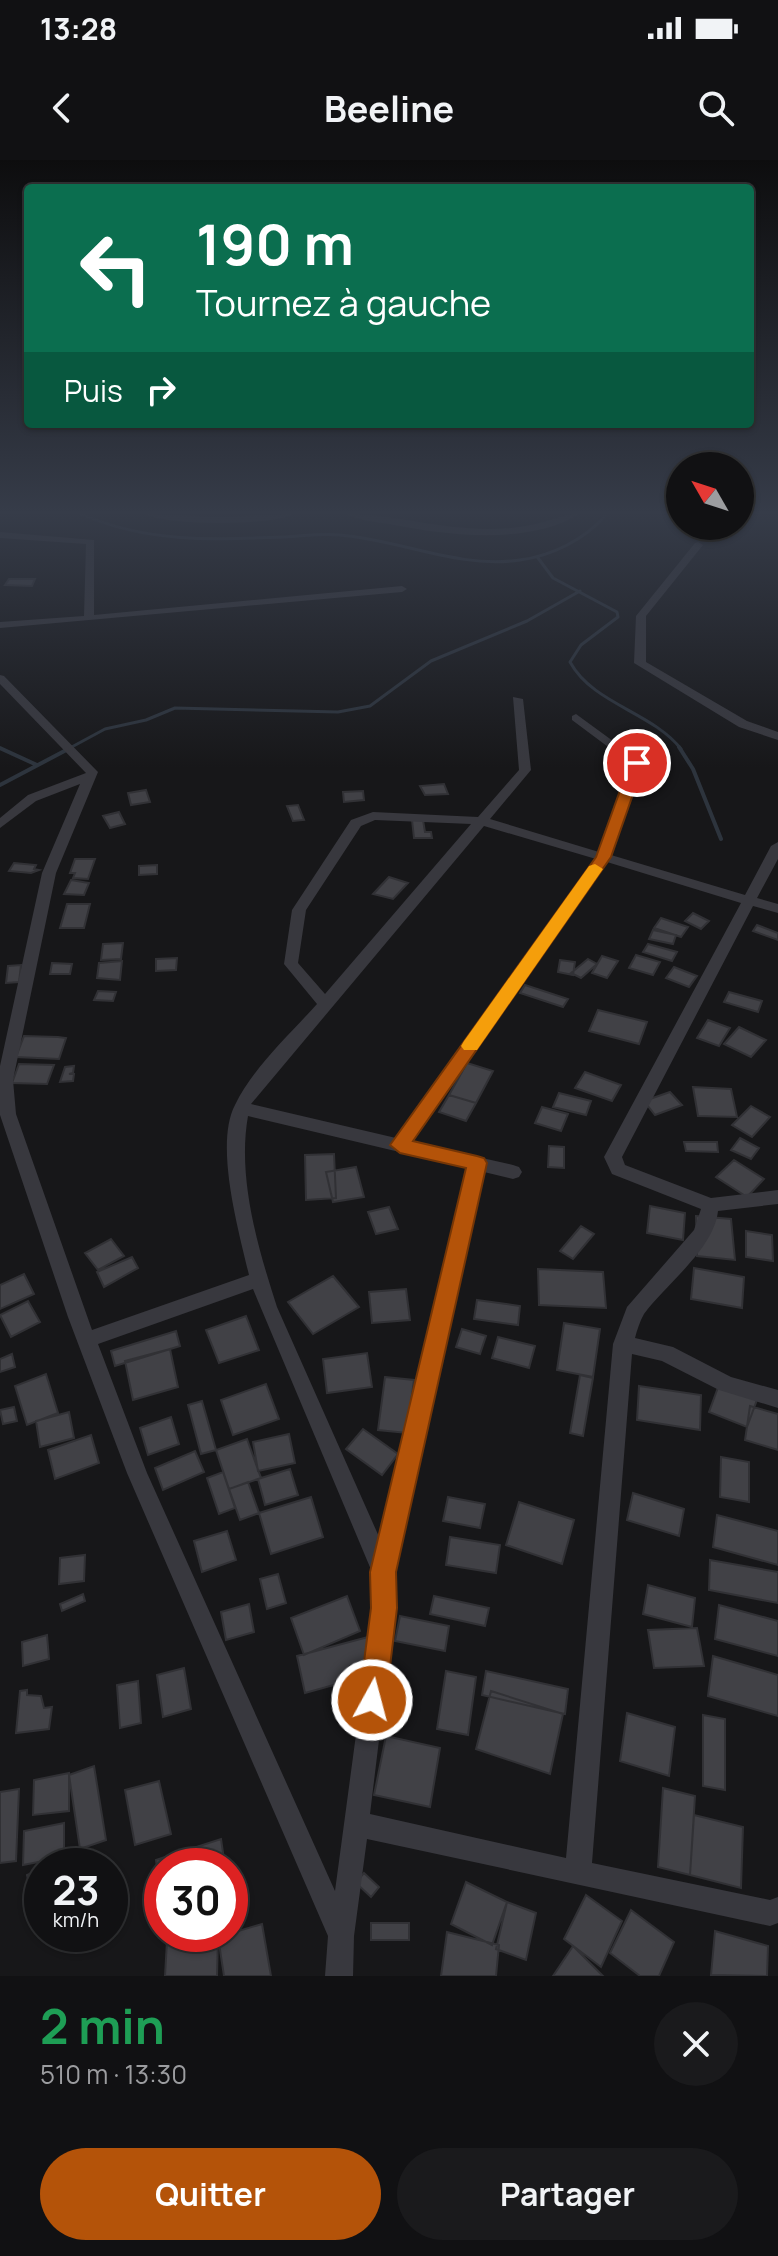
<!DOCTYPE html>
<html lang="fr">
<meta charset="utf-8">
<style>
:root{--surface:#111113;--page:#1a1a1c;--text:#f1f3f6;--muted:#9c9da0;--line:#303133;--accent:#b45309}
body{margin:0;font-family:Manrope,sans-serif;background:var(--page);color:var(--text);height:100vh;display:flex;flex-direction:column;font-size:30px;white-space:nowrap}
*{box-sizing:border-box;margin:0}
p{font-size:26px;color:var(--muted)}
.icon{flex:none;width:44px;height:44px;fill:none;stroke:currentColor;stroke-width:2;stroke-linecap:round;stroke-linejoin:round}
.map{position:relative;height:1816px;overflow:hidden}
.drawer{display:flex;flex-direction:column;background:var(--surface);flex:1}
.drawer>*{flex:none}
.hud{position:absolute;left:24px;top:24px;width:730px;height:244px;border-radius:8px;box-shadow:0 2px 6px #0004,0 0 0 2px var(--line);background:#0b6e4f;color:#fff;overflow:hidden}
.needle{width:52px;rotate:309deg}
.buttons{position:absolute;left:666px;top:292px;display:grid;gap:16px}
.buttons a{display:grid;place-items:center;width:88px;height:88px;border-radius:50%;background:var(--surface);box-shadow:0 2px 6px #0004,0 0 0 2px var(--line);font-size:40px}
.speed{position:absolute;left:24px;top:1688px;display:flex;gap:16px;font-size:40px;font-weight:700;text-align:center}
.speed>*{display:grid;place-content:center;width:104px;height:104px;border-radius:50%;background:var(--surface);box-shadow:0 2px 6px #0004,0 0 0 2px var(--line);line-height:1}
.speed small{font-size:20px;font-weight:400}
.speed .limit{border:12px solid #d22;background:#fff;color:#111}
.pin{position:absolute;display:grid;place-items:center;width:68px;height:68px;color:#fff;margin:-34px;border:4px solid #fff;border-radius:50%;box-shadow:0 2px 8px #0007}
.me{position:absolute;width:88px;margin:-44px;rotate:7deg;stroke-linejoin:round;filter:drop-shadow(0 0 6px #0008)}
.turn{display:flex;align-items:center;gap:28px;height:168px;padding:0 40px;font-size:36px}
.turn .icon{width:104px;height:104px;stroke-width:2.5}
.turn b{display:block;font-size:56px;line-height:68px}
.then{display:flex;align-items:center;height:76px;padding:0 40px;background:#0003;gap:16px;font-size:30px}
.round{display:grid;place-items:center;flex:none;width:84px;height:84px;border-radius:42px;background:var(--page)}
.head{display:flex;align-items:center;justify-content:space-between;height:136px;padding:0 40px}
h1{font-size:48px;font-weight:700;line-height:60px;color:#1e9e55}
.action{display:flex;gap:16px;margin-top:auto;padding:16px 40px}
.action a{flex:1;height:92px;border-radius:48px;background:var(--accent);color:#fff;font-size:32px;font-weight:700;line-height:92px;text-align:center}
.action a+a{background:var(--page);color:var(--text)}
.status{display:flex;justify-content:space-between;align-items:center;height:56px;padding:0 40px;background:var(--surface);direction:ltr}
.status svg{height:22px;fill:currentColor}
header{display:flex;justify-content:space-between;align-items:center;height:104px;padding:0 40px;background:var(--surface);font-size:36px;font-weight:700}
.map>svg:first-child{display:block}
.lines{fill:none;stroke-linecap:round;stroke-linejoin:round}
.stream-far1{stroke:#2d343d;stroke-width:3}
.stream{stroke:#2d343d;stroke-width:4}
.building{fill:#414146;stroke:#313135;stroke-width:2}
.minor{fill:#38383e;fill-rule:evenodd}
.route{fill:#b45309;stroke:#753606;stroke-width:2}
.slow{fill:#f59e0b}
</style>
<div class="status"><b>13:28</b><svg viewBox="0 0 49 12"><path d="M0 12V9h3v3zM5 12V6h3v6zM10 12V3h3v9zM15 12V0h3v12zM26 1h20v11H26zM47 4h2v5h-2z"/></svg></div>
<header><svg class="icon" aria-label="back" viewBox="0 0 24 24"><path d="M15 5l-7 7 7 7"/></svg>Beeline<svg class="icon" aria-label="search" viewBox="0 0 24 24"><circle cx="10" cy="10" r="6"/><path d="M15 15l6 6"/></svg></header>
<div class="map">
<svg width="778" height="1816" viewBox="0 0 778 1816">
<rect width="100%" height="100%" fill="#171719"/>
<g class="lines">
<path class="stream-far1" d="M81,354C147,383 214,380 285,377C303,376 321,373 340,375C401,380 458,409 520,400C551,396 584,380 605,356
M538,398L553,418L617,452L618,457L581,485L570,502C593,544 652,552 681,589
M68,589L105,569L146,560L175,548L338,552L370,546L431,501L527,461L580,431"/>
<path class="stream" d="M679,587L693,609L721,679
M0,588L37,605
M0,625L72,587"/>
</g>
<path class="building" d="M9,419H35L32,426L5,425Z
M444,624L448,634L425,635L420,626Z
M146,630L150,642L131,645L128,633Z
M363,631L364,640L344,642L343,632Z
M298,645L304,660L293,661L287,646Z
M119,652L125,664L110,668L103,656Z
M412,660H423L425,672H431L432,678H414Z
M75,699H95L88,719L73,718L75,713H70Z
M14,703L36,705L34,709L39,710L31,713L9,711Z
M157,705V714L139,715V706Z
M389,717L408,723L393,739L373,734Z
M71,720L89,723L84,735L64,734Z
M67,744H90L84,768H60Z
M693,753L709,761L701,769L685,761Z
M661,758L688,767L681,777L654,768Z
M757,765L778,773V780L753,771Z
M653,770L676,775L673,784L649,779Z
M123,783L121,799L101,800L103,784Z
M648,784L677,792L672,801L643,792Z
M636,795L660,802L653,815L629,808Z
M602,796L618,801L607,818L592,813Z
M177,798L176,810L156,811V799Z
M588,799L597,804L581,818L571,813Z
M560,800L575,802L573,815L558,812Z
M122,801L120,820L97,818L99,803Z
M52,803L72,804L70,814H50Z
M21,805L19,822L6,823L8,806Z
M674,807L697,816L689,827L666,818Z
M525,825L568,839L563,847L520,833Z
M98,831L116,832L113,841L94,840Z
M729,832L762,841L758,852L724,842Z
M598,850L647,862L639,884L589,871Z
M708,860L730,868L719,886L697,878Z
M739,867L766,880L751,897L724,884Z
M24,876L58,877L66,878L59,899L16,897Z
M467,903L493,911L476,943L449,935Z
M19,904L54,905L47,924L12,923Z
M74,906L73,913L69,914H74L73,921L60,922L65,907Z
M585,912L621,925L612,941L575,928Z
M693,927L731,929L737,957L698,956Z
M670,932L682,945L655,955L644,941Z
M559,933L591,941L586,955L553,947Z
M449,935L476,943L466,961L439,952Z
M751,946L770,957L752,977L732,965Z
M542,947L568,954L561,971L535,963Z
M740,978L759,988L751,999L731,990Z
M684,982H717L718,992L686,991Z
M549,986L564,987V1008L548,1007Z
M334,994L336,1038L306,1040L305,995Z
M734,1000L764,1019L747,1037L716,1017Z
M356,1007L364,1037L333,1042L326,1012Z
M650,1046L685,1053L683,1080L647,1073Z
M389,1047L398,1069L376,1074L368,1052Z
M696,1056L731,1059L735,1100L697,1096Z
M581,1066L594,1074L573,1099L560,1091Z
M746,1071L772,1075L773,1101L746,1097Z
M111,1079L124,1096L98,1110L85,1093Z
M132,1097L138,1108L104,1127L97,1112Z
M694,1108L744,1117L742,1148L691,1139Z
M538,1109L603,1112L606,1148L539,1145Z
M24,1114L34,1134L0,1149V1125Z
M333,1116L359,1147L313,1174L288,1142Z
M406,1129L410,1160L372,1163L369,1132Z
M477,1140L520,1146L518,1165L474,1159Z
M28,1141L40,1162L11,1177L0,1155Z
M246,1156L259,1190L219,1203L206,1170Z
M564,1163L600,1169L593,1217L557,1210Z
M462,1169L486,1176L480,1194L456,1187Z
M176,1171L180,1186L115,1206L111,1191Z
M498,1177L535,1186L529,1208L492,1198Z
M170,1189L178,1227L133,1240L125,1201Z
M367,1193L372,1227L327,1233L323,1199Z
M12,1194L15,1207L0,1212V1199Z
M46,1214L58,1253L27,1265L15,1226Z
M580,1215L593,1218L583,1276L570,1273Z
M385,1217L414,1220L407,1273L378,1270Z
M720,1222L758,1237L747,1267L709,1252Z
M266,1224L279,1259L233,1275L221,1240Z
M639,1226L701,1235L700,1270L637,1260Z
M202,1241L216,1290L201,1294L188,1245Z
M750,1246L778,1254V1290L745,1280Z
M14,1247L17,1261L3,1264L0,1250Z
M69,1252L74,1278L40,1287L36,1261Z
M171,1257L179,1284L148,1295L140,1268Z
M363,1269L398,1294L382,1315L346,1289Z
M289,1274L295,1303L258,1311L253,1282Z
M91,1275L99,1303L55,1319L48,1290Z
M247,1279L261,1318L229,1329L216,1290Z
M195,1291L204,1312L163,1330L155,1308Z
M721,1297L749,1302V1342L720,1337Z
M290,1309L298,1335L265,1345L258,1319Z
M223,1312L235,1348L219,1354L207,1318Z
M248,1322L259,1353L240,1360L229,1329Z
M633,1333L684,1349L679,1376L627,1360Z
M311,1337L323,1377L271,1394L259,1353Z
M448,1337L485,1344L480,1368L443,1361Z
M519,1342L574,1360L562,1404L506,1385Z
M717,1355L778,1371V1405L713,1387Z
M227,1371L236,1400L202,1412L194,1381Z
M450,1377L500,1385L496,1413L446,1405Z
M85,1395L84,1421L59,1424L60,1398Z
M710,1400L778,1412V1443L709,1430Z
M278,1414L286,1443L267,1449L260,1419Z
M648,1425L695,1438L692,1467L643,1454Z
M83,1434L85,1441L62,1451L60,1444Z
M347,1436L360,1471L304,1495L291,1458Z
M434,1436L489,1448L485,1466L430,1454Z
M249,1444L254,1472L226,1480L221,1452Z
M719,1445L778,1461V1496L715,1479Z
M400,1456L449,1466L445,1491L395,1481Z
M697,1468L704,1506L654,1508L648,1470Z
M47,1475L49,1499L23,1506L22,1482Z
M368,1477L377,1513L305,1533L297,1496Z
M713,1496L778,1515V1556L708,1536Z
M184,1508L191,1549L163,1557L157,1515Z
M446,1511L476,1517L468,1575L437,1569Z
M486,1511L568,1529L565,1554L482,1535Z
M138,1521L141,1563L120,1568L117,1525Z
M27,1530V1535L41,1536L44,1548L52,1547L49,1569L16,1573L20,1531Z
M491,1531L563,1554L550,1614L476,1589Z
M627,1553L675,1567L669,1616L620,1601Z
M703,1555L725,1559V1630L703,1626Z
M386,1576L440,1588L430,1647L374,1635Z
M94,1606L106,1680L80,1689L69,1615Z
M69,1613V1651L33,1655L34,1620Z
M159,1621L171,1674L135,1685L125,1630Z
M663,1628L695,1636L690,1715L658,1707Z
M19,1629L16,1701L0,1703V1632Z
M694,1655L743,1667L741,1728L690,1715Z
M64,1663V1697L23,1705L24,1671Z
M221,1679L225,1706H162V1745L156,1700Z
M42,1708V1765L39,1767L27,1715Z
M364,1713L379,1727L371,1737L356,1723Z
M466,1722L507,1742L492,1785L451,1764Z
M586,1735L622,1761L601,1807L564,1779Z
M507,1742L536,1753L526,1800L496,1789Z
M631,1750L674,1782L659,1816H640L610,1793Z
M371,1763H409V1780H371Z
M262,1764L271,1816H224L218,1777Z
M715,1771L768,1786L767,1816L711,1815Z
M447,1772L499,1785L496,1816H441Z
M218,1777L217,1816H165L167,1781Z
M573,1786L603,1816H553Z"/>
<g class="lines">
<path class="minor" d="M145,354L219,357L294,354C271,366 168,366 145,354Z
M346,354C393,354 439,369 488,369C506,369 525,367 543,362C556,359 565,354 579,354C528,386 444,375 389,364C375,362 358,360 346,354Z
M0,372L94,380V455L402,426L407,429L402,432L0,468V462L84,456L86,384L0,378Z
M698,382L703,385L646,456V502L747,561L778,572V580L739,567L634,503L636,456L695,383Z
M0,515L4,516L98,612L56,713L13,920L16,954L92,1170L249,1115C239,1072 214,985 235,945C252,909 290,874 317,844L284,804L292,750L351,660L373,652L478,657L519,610L513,537L523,539L531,610L490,659L599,692L631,604L572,560V556L576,554L643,603L611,695L745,735L771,686L778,682V699L757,738L778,744V753L753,746L622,997L625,1005L711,1038L778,1030V1044L718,1051C714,1089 666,1124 644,1154C640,1161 637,1170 635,1178L673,1187L731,1217L778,1230V1248L719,1230L662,1201L632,1194L592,1703L770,1740L778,1737V1763L770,1766L367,1679L354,1776L353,1816H325L328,1776L127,1313L68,1157L0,955V906L42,713L80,624L36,641L0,668V658L28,635L86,613L0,524ZM375,660L471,664L325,834L298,803L306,750L361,666ZM484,666L596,699L396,978L251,944ZM607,702L741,743L604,997L612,1014L701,1049L694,1070L627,1147L613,1184L566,1698L370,1654L395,1448L394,1412L484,1012L513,1019L519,1017L522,1012L519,1007L513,1005L411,982ZM248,956L467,1008L380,1379L277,1147C258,1088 237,1018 248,956ZM253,1129L372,1412L373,1448L335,1731L147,1313L98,1184Z"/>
</g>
<linearGradient id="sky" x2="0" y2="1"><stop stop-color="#0d0d0e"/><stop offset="0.58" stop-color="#363c49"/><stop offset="1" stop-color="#363c49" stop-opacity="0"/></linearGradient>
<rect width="778" height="608" fill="url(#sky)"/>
<path class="route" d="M637,599L644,603L611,697L413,981L477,996L484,998L487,1003L396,1412L397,1448L386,1540L382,1550L372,1554L363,1550L359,1540L371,1448L370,1412L466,1008L400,993L390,985L596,697L630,603Z"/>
<path class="slow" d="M595,704L603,709L477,890H464L461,886L464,881L589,706Z"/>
</svg>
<div class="buttons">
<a><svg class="needle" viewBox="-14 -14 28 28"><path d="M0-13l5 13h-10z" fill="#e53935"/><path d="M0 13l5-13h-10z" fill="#9c9da0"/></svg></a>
</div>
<div class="speed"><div>23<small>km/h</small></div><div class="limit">30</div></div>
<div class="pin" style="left:637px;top:603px;background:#d93025"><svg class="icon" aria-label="arrive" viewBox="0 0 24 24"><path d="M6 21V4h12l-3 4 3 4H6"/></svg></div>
<svg class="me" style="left:372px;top:1540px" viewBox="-20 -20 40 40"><circle r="17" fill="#b45309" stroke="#fff" stroke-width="3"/><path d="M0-11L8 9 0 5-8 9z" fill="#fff"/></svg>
<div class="hud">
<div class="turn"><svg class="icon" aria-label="left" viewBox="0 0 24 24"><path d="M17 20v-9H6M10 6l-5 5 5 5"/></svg><div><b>190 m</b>Tournez à gauche</div></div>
<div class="then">Puis<svg class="icon" aria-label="right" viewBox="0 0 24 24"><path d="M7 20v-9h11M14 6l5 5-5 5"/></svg></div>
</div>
</div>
<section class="drawer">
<div class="head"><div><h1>2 min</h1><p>510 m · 13:30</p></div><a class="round"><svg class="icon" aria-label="close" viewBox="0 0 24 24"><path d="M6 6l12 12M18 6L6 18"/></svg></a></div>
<div class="action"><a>Quitter</a><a>Partager</a></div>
</section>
